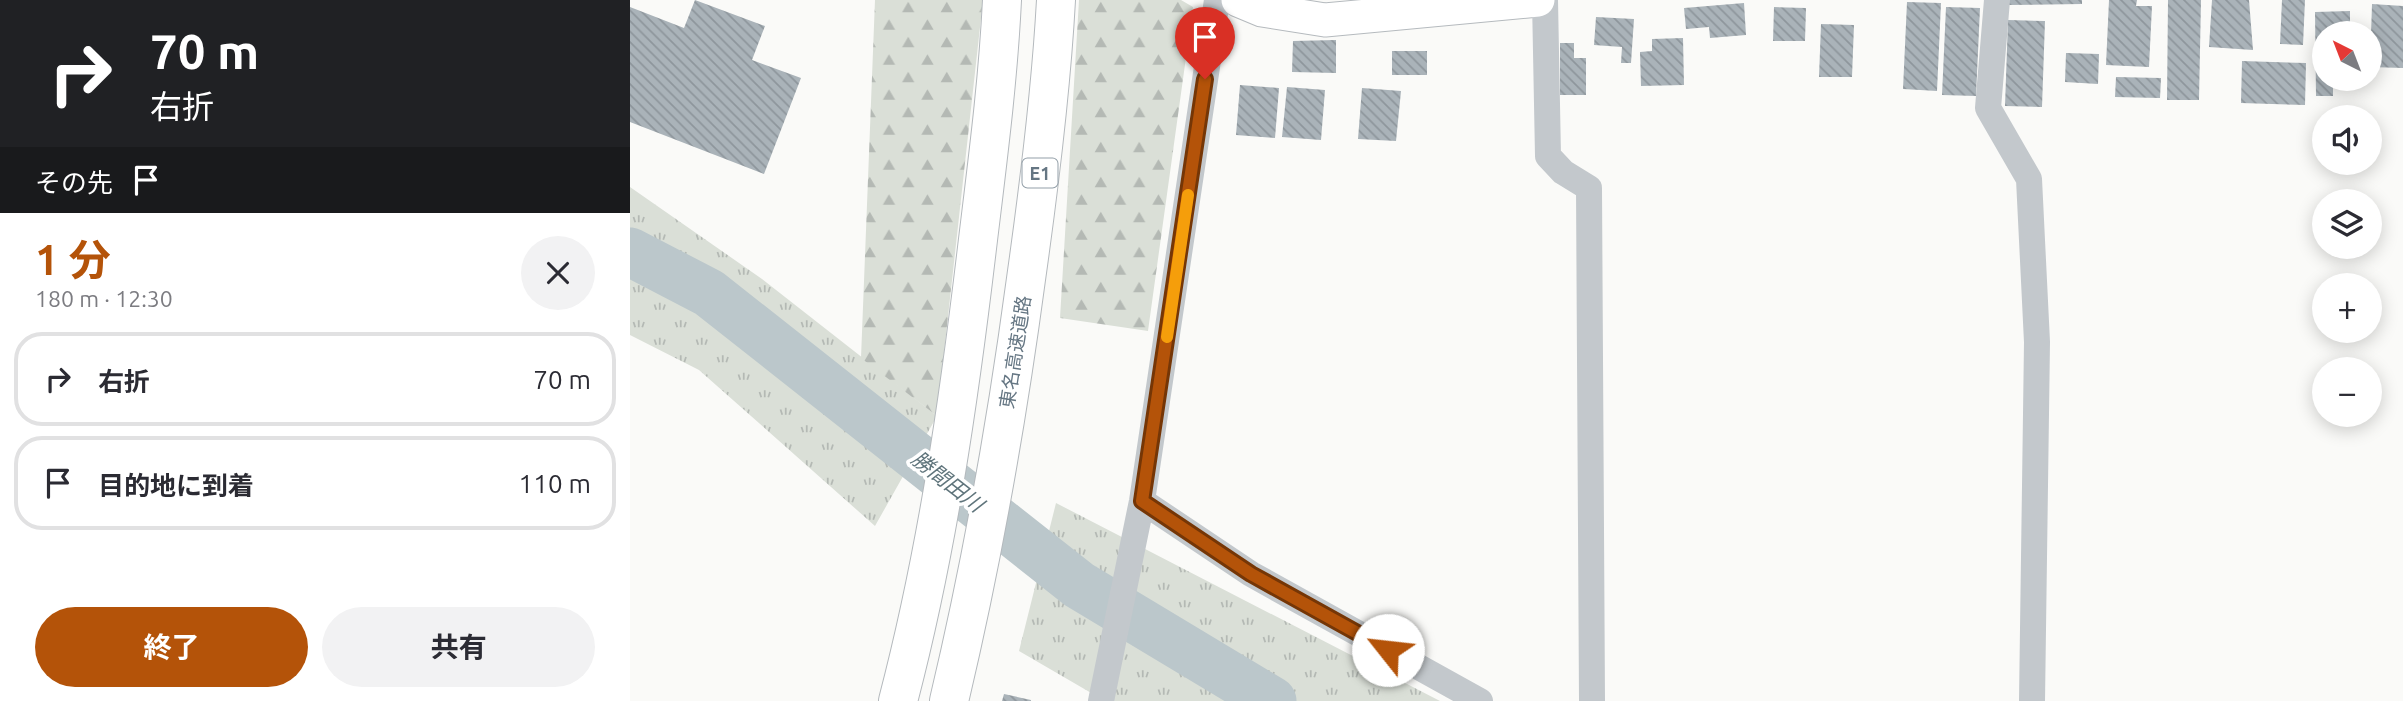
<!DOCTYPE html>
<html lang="ja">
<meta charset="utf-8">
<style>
:root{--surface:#fff;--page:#f2f2f3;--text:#2b2b33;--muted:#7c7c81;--line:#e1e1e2;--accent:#b45309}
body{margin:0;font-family:Ubuntu,"Noto Sans JP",sans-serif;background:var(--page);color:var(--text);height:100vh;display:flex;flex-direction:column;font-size:26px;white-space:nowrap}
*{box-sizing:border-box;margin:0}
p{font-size:23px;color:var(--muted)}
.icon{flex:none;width:38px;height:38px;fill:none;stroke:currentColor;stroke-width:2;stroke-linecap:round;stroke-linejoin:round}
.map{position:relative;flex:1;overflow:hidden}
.sheet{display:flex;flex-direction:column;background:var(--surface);width:630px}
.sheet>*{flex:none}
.top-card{background:#202124;color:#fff;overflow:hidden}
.needle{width:46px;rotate:318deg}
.tools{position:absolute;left:1682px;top:21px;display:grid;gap:14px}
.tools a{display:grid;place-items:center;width:70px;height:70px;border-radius:50%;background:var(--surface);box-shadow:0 4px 18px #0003;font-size:35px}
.pin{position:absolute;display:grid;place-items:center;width:60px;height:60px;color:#fff;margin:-72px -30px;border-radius:50% 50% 50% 0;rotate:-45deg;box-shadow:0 0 7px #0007}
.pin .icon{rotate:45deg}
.me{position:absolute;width:77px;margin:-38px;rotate:299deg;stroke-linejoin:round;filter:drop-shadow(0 0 5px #0008)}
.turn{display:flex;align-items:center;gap:24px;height:147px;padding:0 35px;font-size:32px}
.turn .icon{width:91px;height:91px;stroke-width:2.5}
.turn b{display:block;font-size:49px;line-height:60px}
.then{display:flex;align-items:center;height:66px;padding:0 35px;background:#0003;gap:14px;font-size:26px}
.round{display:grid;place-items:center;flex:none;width:74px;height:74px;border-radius:37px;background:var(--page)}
.summary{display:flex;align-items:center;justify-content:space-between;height:119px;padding:0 35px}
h1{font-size:42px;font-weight:700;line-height:52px;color:var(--accent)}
.primary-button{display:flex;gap:14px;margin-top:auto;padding:14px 35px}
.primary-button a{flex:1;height:80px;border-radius:42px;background:var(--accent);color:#fff;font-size:28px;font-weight:700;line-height:80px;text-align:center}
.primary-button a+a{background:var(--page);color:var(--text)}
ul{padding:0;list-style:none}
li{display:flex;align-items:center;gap:21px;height:94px;margin:0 14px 10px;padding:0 21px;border:4px solid var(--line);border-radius:28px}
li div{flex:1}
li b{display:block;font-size:26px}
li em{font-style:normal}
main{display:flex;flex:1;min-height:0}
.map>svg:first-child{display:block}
.grass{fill:url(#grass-tufts)}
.forest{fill:url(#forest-firs)}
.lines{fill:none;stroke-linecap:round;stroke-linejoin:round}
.river{stroke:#bbc7cb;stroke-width:49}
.building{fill:url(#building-back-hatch)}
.major-casing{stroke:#b5babe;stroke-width:35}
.highway-casing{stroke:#b4b9bd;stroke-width:40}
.minor{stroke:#c3c8cc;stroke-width:26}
.major{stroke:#fff;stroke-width:33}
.highway{stroke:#fff;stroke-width:38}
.route-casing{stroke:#753606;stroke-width:18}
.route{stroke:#b45309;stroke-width:12}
.slow{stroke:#f59e0b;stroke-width:12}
.labels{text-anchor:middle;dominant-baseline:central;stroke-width:7;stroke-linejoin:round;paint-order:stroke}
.shield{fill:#fff;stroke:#939fa8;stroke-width:2}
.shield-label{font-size:18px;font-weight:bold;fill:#657683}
.street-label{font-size:19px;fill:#657683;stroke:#fff}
.water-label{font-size:21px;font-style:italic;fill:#60757c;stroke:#fff}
</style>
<main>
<section class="sheet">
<div class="top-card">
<div class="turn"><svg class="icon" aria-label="right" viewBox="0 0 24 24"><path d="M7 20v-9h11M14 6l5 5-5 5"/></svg><div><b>70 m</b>右折</div></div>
<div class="then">その先<svg class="icon" aria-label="arrive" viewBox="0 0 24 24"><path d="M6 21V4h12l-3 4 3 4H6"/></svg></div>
</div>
<div class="summary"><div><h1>1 分</h1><p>180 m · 12:30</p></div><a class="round"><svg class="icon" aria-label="close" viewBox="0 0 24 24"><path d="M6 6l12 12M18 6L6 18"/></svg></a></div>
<ul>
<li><svg class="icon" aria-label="right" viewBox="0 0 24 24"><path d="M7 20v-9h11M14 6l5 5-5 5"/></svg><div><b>右折</b></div><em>70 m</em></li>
<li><svg class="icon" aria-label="arrive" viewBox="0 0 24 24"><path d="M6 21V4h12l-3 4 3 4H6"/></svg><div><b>目的地に到着</b></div><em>110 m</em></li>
</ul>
<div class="primary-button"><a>終了</a><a>共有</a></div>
</section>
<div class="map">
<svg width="1773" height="701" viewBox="0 0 1773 701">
<defs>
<pattern id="grass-tufts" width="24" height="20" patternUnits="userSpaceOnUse" patternTransform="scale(1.75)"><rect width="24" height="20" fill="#dadfd7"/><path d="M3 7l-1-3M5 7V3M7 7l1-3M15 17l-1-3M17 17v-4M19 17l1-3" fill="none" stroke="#b4b9b4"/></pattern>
<pattern id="forest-firs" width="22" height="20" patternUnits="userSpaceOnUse" patternTransform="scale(1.75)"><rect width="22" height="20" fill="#dadfd7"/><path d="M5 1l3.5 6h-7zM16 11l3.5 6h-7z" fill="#b4b9b4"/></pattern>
<pattern id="building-back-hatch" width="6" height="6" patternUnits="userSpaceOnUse" patternTransform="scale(1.75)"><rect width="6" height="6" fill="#aab3b9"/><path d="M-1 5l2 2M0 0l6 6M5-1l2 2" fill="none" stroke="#8e969c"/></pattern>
</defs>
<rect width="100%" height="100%" fill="#fafaf8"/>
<path class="grass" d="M0,187L132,279L307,416L245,526L69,370L0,335Z
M426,503L810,701H475L389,651Z"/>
<path class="forest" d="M245,0H353L307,416L231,358Z
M449,0H551L563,7L518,331L430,318Z"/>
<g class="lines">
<path class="river" d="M0,252L79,293L449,585L642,701"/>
</g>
<path class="building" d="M65,0L135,26L122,60L171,78L134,174L0,122V7L54,28Z
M1378,0H1452V4L1378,5Z
M1479,0H1507L1506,6H1522L1519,67L1476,65Z
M1538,0H1571L1569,100H1537Z
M1582,0H1619L1623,50L1579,47Z
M1652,0H1675L1673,45L1650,44Z
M1277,2L1311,3L1307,91L1273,89Z
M1114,3L1116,35L1080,38L1079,27L1056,29L1054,8Z
M1742,4L1773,6V68L1740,67Z
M1144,7L1176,8L1175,41H1143Z
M1316,7L1350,8L1346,96L1312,95Z
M1720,11V33H1694V79H1703V96H1686L1685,12Z
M966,17L1004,19L1001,63H991L992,47L964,45Z
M1378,20L1415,21L1412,107L1375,106Z
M1191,24L1224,25L1222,77H1189Z
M1053,38L1054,85L1011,86L1010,52L1022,51V39Z
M706,40V73L662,72L663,41Z
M930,43H944V58H956V95H930Z
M762,51H797V75H762Z
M1436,53L1469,54L1468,84L1435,82Z
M1612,61L1676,63L1675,105L1611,103Z
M1486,77L1531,78L1530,98L1485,97Z
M610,85L649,88L645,138L606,135Z
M657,87L695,90L691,140L652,137Z
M732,88L771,91L766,141L728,139Z
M374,694L401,700V701H372Z"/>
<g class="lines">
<g class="major-casing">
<path id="major" d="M608,0L632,10L695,20L908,0"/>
</g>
<g class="highway-casing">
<path id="highway" d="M268,701C307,552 329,400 347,248C357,165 368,83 372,0
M319,701C352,562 377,421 396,279C409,187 421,93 426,0"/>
</g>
<path class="minor" d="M915,0L918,156L933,172L959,188L962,701
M1367,0L1358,108L1399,179L1407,342L1402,701
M512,501L621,574L850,701
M471,701L512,501L587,0"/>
<use href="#major" class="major"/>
<use href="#highway" class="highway"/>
</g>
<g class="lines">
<g class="route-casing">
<path id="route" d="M575,79L512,501L621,574L758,650"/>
</g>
<use href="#route" class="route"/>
<path class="slow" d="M537,337L558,195"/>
</g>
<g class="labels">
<rect class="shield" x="392.5" y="158.5" width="35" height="29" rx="5"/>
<g class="shield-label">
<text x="410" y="173">E1</text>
</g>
<g class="street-label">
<text transform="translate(385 352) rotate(-81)">東名高速道路</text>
</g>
<g class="water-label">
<text transform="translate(318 481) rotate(38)">勝間田川</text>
</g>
</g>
</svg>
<div class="tools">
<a><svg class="needle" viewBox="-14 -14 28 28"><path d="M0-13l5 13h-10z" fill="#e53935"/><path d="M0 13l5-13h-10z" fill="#7c7c81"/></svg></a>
<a><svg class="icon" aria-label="sound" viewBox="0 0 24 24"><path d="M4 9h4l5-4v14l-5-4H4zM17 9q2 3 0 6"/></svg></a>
<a><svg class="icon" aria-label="layers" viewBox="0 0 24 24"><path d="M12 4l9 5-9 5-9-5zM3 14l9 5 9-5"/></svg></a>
<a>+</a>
<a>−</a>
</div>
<div class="pin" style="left:575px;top:79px;background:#d93025"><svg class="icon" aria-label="arrive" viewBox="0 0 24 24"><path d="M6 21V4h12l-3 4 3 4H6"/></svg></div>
<svg class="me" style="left:758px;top:650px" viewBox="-20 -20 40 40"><circle r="19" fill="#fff"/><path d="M0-13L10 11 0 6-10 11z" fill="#b45309"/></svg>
</div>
</main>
